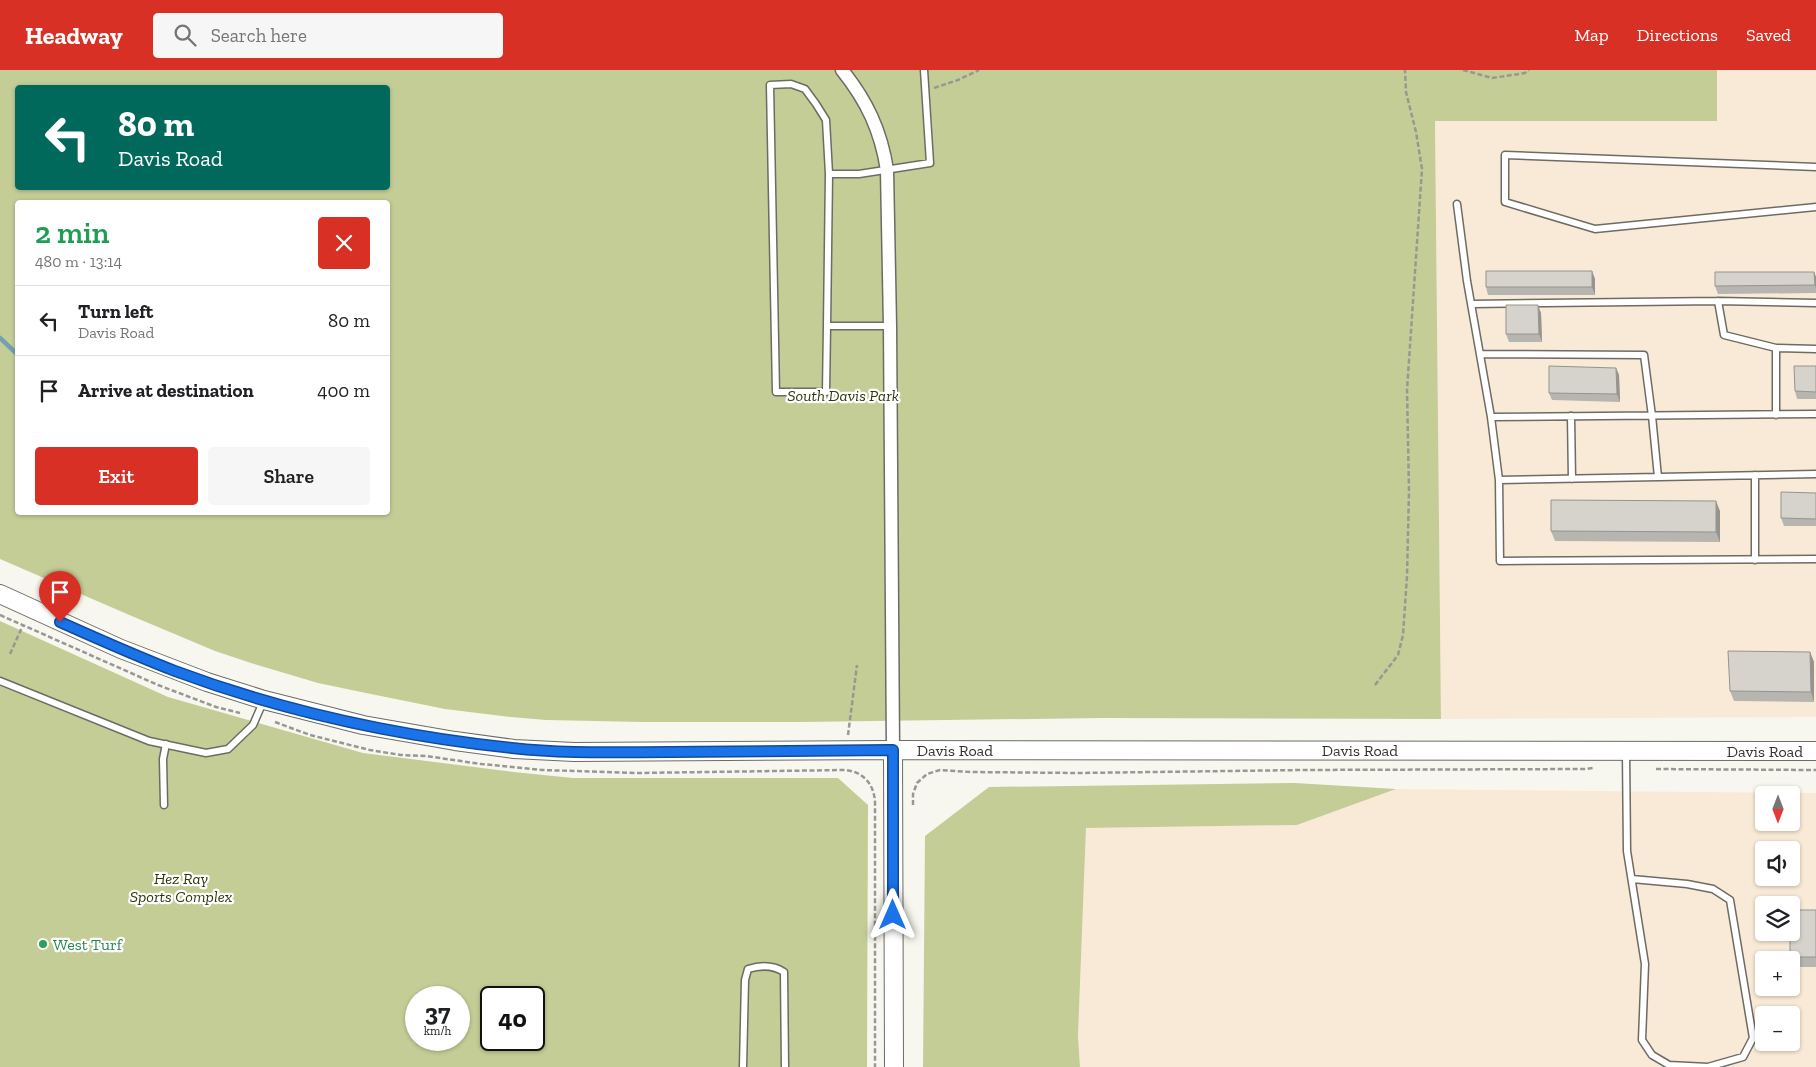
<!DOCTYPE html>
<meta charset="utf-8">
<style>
:root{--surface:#fff;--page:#f6f6f6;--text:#202124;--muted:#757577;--line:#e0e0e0;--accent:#d93025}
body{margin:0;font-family:"Zilla Slab",serif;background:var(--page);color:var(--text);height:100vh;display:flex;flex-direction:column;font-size:19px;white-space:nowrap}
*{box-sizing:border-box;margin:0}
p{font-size:16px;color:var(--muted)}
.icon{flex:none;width:28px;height:28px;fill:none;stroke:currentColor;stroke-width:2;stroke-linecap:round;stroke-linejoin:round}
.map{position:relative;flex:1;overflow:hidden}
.drawer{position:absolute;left:15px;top:130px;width:375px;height:315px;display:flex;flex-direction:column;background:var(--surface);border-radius:5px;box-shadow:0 1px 4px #0004}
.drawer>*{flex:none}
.guide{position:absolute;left:15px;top:15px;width:375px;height:105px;border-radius:5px;box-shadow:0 1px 4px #0004;background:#00695c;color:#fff;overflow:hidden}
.needle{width:32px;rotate:180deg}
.tools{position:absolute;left:1755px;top:716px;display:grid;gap:10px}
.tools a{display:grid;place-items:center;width:45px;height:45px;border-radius:5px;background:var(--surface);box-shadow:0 1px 4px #0004;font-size:25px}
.speed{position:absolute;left:405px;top:916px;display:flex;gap:10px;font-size:25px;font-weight:700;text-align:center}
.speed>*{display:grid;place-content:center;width:65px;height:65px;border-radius:50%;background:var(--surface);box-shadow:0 1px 4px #0004;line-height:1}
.speed small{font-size:12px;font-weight:400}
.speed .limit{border:2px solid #111;border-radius:8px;background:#fff;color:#111}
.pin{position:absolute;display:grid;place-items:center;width:42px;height:42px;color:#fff;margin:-51px -21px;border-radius:50% 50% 50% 0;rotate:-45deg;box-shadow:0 0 5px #0007}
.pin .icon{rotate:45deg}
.me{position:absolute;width:55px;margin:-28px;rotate:0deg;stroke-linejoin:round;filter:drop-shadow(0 0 4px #0008)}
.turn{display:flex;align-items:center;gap:18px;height:105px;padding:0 20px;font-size:22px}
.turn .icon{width:65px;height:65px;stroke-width:2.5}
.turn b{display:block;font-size:35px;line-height:42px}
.round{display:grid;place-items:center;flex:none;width:52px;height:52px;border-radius:5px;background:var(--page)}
.summary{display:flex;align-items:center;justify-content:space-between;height:85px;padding:0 20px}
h1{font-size:30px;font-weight:600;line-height:38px;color:#1e9e55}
.primary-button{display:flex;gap:10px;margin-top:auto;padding:10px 20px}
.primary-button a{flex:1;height:58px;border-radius:5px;background:var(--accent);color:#fff;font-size:20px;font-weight:600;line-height:58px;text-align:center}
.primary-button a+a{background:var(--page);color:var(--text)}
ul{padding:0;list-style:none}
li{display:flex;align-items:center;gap:15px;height:70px;padding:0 20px;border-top:1px solid var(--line)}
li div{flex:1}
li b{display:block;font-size:19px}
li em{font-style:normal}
header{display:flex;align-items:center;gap:30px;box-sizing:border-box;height:70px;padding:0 25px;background:var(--accent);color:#fff}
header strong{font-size:24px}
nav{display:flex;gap:28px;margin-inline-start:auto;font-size:18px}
.search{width:350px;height:45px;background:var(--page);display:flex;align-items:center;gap:12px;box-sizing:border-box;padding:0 18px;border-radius:5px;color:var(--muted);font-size:19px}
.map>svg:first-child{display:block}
.industrial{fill:#f9ead7;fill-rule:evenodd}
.green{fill:#c5cd96;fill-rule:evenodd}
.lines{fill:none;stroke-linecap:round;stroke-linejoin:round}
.stream{stroke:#75a0b3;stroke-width:4.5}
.lane-casing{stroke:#6d6b64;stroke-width:9}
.street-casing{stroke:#6d6b64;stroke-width:15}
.secondary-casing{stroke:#6d6b64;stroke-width:20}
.path{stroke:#989792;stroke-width:2.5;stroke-dasharray:5 2.5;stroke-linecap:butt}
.lane{stroke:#fff;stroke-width:6}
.street{stroke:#fff;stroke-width:12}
.secondary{stroke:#fff;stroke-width:18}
.wall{fill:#b7b5af}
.shaded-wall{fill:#95948e}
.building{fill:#d5d3cb;stroke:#95948e}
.route-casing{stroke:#114b97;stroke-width:12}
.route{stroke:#1a73e8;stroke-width:9}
.leisure-dot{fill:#2e9e5b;stroke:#fff;stroke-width:2}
.labels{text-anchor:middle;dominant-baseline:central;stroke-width:4.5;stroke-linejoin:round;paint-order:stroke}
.park-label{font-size:16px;font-style:italic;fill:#31360b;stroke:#fff}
.street-label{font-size:16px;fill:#33322f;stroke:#fff}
.leisure-label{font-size:16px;fill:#27864d;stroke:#fff;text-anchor:start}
</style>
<header>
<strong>Headway</strong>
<div class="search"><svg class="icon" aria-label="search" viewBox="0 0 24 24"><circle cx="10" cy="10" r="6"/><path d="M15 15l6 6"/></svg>Search here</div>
<nav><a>Map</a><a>Directions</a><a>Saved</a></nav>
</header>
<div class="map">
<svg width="1816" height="997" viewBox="0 0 1816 997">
<rect width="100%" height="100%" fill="#f8f7ef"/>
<path class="industrial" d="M1717,0H1816V647L1441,649L1435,51H1717Z
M1396,719L1816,723V997H1080L1078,966L1086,758L1297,755ZM1764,725H1791V752H1764ZM1764,780H1791V808H1764ZM1764,835H1791V862H1764ZM1764,890H1791V918H1764ZM1764,945H1791V972H1764Z"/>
<path class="green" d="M0,0H1717V51H1435L1441,649L1102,648L801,652H643L546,650L511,647L445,639L366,623L318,613L251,593L215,581L127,544L0,489ZM18,18H388V118H18ZM18,132H388V442H18Z
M0,551L168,627L363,683L514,702L573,708H838L868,735L867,997H0ZM416,928H459V970H416ZM491,928H534V970H491Z
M1295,713L1396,719L1297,755L1086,758L1078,966L1080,997H923L925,766L989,717Z"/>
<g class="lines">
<path class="stream" d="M0,268L18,285"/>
<g class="lane-casing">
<path id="lane" d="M1816,97L1505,85V132L1595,159L1816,137
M829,104L827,256H890
M1457,134L1467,211L1491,347L1499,410L1500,491L1816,489
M1718,231L1724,265L1776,278
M1472,234L1718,231L1816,233
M827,256L826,322H776L770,15L791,14L805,19L816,34L826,50L829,104H859L930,93L924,0
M1481,284L1644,285L1652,346L1658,407
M1776,345V278L1816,279
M1571,346L1572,409
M1491,347L1816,344
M1755,405V490
M1499,410L1816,404
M0,611L149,671L206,683L228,679L253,655L263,632
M1626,682L1627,781L1645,894L1642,970L1652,985L1669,995L1708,997L1743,987L1753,968L1730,830L1713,819L1687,814L1632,809
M164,735L163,689L166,674
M743,997L745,910L748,899C761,895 773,895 784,902L785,997"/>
</g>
<g class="street-casing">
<path id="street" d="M842,0C867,31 881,61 887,100L890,256L893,680"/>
</g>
<g class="secondary-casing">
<path id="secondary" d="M0,524L121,579L207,612L264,630L363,655L455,671L514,679L574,682L893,680L1816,681
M893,680L894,997"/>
</g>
<path class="path" d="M1463,0L1492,8L1525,3L1529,0
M934,18L958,10L979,0
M0,545L158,615L216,637L240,643
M10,584L23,555
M1375,615L1398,585L1403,565L1407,506L1409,421L1407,320L1422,99L1416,62L1406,22L1405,0
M275,652L310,665L370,680L401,685L426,686L481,694L542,700L638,703L844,700C863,701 874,714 875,732V997
M848,665L857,595
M1656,699L1816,700
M913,735V724L917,713L927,704L940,700L971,702L1078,703L1302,700L1585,699L1593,698"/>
<use href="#lane" class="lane"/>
<use href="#street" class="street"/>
<use href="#secondary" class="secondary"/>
</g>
<path class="wall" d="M1592,201L1595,209V225H1488L1486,217Z
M1814,202L1816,207V223L1718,224L1715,216Z
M1541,243L1542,272H1509L1506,264Z
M1816,296V329H1797L1795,321Z
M1616,298L1619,305L1620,332L1552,330L1549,323Z
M1816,423V456H1784L1781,448Z
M1720,441V472L1555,471L1551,461Z
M1810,582L1814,592V632L1734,631L1730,621Z
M1816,840V897H1794L1790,887Z"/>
<path class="shaded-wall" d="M1592,201L1595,209V225L1592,217Z
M1814,202L1816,207V219L1815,215Z
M1538,235L1541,243L1542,272L1539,264Z
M1616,298L1619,305L1620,332L1617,324Z
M1716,431L1720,441V472L1716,462Z
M1810,582L1814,592V632L1811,622Z"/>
<path class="building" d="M1486,201H1592V217H1486Z
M1715,202H1814L1815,215L1715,216Z
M1506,235H1538L1539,264H1506Z
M1549,296L1616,298L1617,324L1549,323Z
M1794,296H1816V322L1795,321Z
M1781,422L1816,423V449L1781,448Z
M1551,430L1716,431V462L1551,461Z
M1728,581L1810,582L1811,622L1730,621Z
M1791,840H1816V887H1790V862H1791Z"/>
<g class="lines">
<g class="route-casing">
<path id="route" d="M60,552C98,569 136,586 175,601C282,641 398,666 512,678C564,684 618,682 670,682C745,681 819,681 893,680V845"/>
</g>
<use href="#route" class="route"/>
</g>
<circle class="leisure-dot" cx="43" cy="874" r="5"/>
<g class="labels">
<g class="park-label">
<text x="843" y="325">South Davis Park</text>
<text x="181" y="808">Hez Ray<tspan x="181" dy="18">Sports Complex</tspan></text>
</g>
<g class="street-label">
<text x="955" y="680">Davis Road</text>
<text x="1360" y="680">Davis Road</text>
<text x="1765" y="681">Davis Road</text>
</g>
<g class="leisure-label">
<text x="53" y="874">West Turf</text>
</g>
</g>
</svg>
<div class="tools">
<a><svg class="needle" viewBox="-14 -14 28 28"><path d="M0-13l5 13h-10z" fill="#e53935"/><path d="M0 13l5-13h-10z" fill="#757577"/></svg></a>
<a><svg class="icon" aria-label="sound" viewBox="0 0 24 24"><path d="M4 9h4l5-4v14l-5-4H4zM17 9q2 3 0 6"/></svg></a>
<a><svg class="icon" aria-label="layers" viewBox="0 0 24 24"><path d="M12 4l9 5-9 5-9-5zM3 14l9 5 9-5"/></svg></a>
<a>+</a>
<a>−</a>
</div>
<div class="speed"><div>37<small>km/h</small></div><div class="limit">40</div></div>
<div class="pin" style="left:60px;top:552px;background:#d93025"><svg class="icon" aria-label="arrive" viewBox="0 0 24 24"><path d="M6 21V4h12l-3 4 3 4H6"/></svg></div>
<svg class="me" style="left:893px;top:845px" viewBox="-20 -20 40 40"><path d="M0-17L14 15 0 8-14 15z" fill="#1a73e8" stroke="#fff" stroke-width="4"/></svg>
<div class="guide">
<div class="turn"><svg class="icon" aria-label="left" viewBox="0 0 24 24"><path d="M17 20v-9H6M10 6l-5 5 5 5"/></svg><div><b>80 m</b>Davis Road</div></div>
</div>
<section class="drawer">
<div class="summary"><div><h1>2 min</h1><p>480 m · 13:14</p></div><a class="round" style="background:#d93025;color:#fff"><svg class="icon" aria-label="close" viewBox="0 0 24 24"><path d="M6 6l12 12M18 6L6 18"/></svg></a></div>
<ul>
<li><svg class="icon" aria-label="left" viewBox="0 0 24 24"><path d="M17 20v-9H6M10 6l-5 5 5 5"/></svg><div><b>Turn left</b><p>Davis Road</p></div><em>80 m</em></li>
<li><svg class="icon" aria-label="arrive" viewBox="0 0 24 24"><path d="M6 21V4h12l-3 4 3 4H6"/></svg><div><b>Arrive at destination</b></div><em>400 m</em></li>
</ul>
<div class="primary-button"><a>Exit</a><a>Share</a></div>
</section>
</div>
